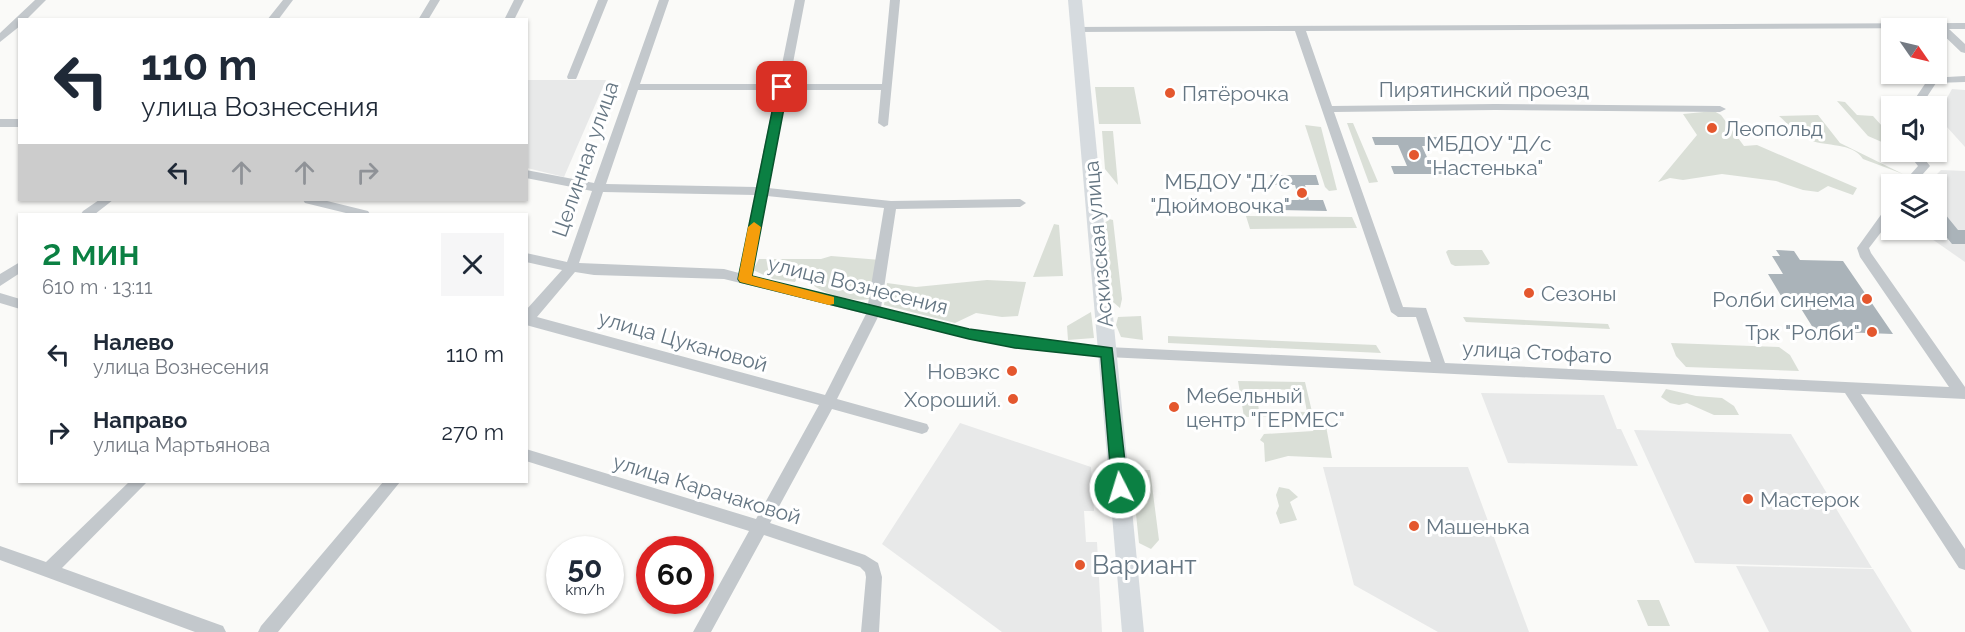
<!DOCTYPE html>
<html lang="ru">
<meta charset="utf-8">
<style>
:root{--surface:#fff;--page:#f6f6f7;--text:#1f2937;--muted:#747a83;--accent:#0b8043}
body{margin:0;font-family:Raleway,sans-serif;background:var(--page);color:var(--text);height:100vh;display:flex;flex-direction:column;font-size:22px;white-space:nowrap}
*{box-sizing:border-box;margin:0}
p{font-size:20px;color:var(--muted)}
.icon{flex:none;width:33px;height:33px;fill:none;stroke:currentColor;stroke-width:2;stroke-linecap:round;stroke-linejoin:round}
.map{position:relative;flex:1;overflow:hidden}
.drawer{position:absolute;left:18px;top:213px;width:510px;height:270px;display:flex;flex-direction:column;background:var(--surface);border-radius:0px;box-shadow:0 2px 4px #0004}
.drawer>*{flex:none}
.top-card{position:absolute;left:18px;top:18px;width:510px;height:183px;border-radius:0px;box-shadow:0 2px 4px #0004;background:#fff;color:var(--text);overflow:hidden}
.needle{width:39px;rotate:124deg}
.controls{position:absolute;left:1881px;top:18px;display:grid;gap:12px}
.controls a{display:grid;place-items:center;width:66px;height:66px;border-radius:0px;background:var(--surface);box-shadow:0 2px 4px #0004;font-size:30px}
.speed{position:absolute;left:546px;top:536px;display:flex;gap:12px;font-size:30px;font-weight:700;text-align:center}
.speed>*{display:grid;place-content:center;width:78px;height:78px;border-radius:50%;background:var(--surface);box-shadow:0 2px 4px #0004;line-height:1}
.speed small{font-size:15px;font-weight:400}
.speed .limit{border:9px solid #d22;background:#fff;color:#111}
.pin{position:absolute;display:grid;place-items:center;width:51px;height:51px;color:#fff;margin:-26px;border-radius:12px;box-shadow:0 3px 9px #0006}
.me{position:absolute;width:66px;margin:-33px;rotate:355deg;stroke-linejoin:round;filter:drop-shadow(0 0 4px #0008)}
.turn{display:flex;align-items:center;gap:21px;height:126px;padding:0 24px;font-size:27px}
.turn .icon{width:78px;height:78px;stroke-width:2.5}
.turn b{display:block;font-size:42px;line-height:51px}
.lanes{display:flex;align-items:center;height:57px;padding:0 24px;background:#0003;justify-content:center;gap:30px;direction:ltr}
.lanes .off{opacity:.35}
.round{display:grid;place-items:center;flex:none;width:63px;height:63px;border-radius:0px;background:var(--page)}
.overview{display:flex;align-items:center;justify-content:space-between;height:102px;padding:0 24px}
h1{font-size:36px;font-weight:600;line-height:45px;color:var(--accent)}
ul{padding:0;list-style:none}
li{display:flex;align-items:center;gap:18px;height:78px;padding:0 24px}
li div{flex:1}
li b{display:block;font-size:22px}
li em{font-style:normal}
.map>svg:first-child{display:block}
.built{fill:#e8e9e9}
.green{fill:#dadfd7;fill-rule:evenodd}
.building{fill:#aab3b9}
.lines{fill:none;stroke-linecap:round;stroke-linejoin:round}
.minor{fill:#c3c8cc;fill-rule:evenodd}
.major{fill:#d6dbdf;fill-rule:evenodd}
.route{fill:#0b8043;stroke:#07532c;stroke-width:1.5}
.slow{fill:#f59e0b}
.poi-dot{fill:#e4572e;stroke:#fff;stroke-width:2}
.labels{text-anchor:middle;dominant-baseline:central;stroke-width:6;stroke-linejoin:round;paint-order:stroke}
.street-label{font-size:21px;fill:#657683;stroke:#fff}
.poi-label{font-size:21px;fill:#657683;stroke:#fff;text-anchor:start}
.near-poi-label{font-size:26px;fill:#657683;stroke:#fff;text-anchor:start}
</style>
<div class="map">
<svg width="1965" height="632" viewBox="0 0 1965 632">
<rect width="100%" height="100%" fill="#fafaf8"/>
<path class="built" d="M527,80H606L564,177L527,168Z
M1952,89L1965,90V147L1937,116Z
M1941,170L1965,171V262L1919,230H1936V184H1927Z
M1481,393L1604,395L1617,429H1621L1638,466L1508,463Z
M960,423L1091,467L1094,511H1084L1086,542H1097L1102,632H1002L882,544Z
M1634,430L1791,434L1872,568L1695,563Z
M1323,467H1468L1529,632H1438L1354,585Z
M1736,566L1873,569L1912,632H1769Z"/>
<path class="green" d="M1095,87H1134L1141,124H1099Z
M1837,101L1845,102L1857,115L1873,116L1891,136V146L1868,136Z
M1714,111L1721,115L1744,146L1757,145L1857,188L1853,195L1828,186L1818,192L1803,190L1776,181L1722,174L1683,180L1670,178L1658,182L1697,135L1683,114Z
M1818,115L1840,143L1903,174L1863,159C1852,142 1826,147 1810,140C1798,135 1788,124 1779,116Z
M1347,123H1353L1378,182L1369,183Z
M1305,125L1321,127L1337,190L1329,191L1325,187Z
M1102,131H1113L1118,185L1105,169Z
M1246,216L1352,217L1357,228L1250,229Z
M1109,219L1113,220L1122,299L1120,308L1113,302L1105,223Z
M1054,224L1059,225L1063,276L1033,277Z
M1448,250H1482L1490,263L1488,265L1455,266L1451,264L1446,252Z
M831,256L881,260L870,299C851,303 802,291 803,267L795,282L773,279L753,270L759,259H821Z
M987,280L1026,282L1018,316L1002,317L976,313L955,323L884,305L887,283L916,287Z
M1091,312L1094,338L1068,340L1067,326Z
M1141,316L1143,340L1121,337L1116,325L1118,317Z
M1463,317L1608,324L1610,329L1466,322Z
M1168,336L1376,345L1381,353L1168,343Z
M1671,343L1779,347L1790,355L1799,371L1686,367L1676,356Z
M1238,381L1305,382L1313,416L1244,417ZM1256,389L1303,390L1307,412L1259,411Z
M1666,389L1696,396L1722,398L1734,406L1739,415H1714L1687,403L1679,405L1670,403L1661,397Z
M1326,426L1332,458L1288,456L1265,462L1264,443L1260,440L1264,434L1313,431L1315,427Z
M1135,470H1150L1159,540L1151,549L1139,543L1132,475Z
M1279,487L1289,489L1298,497L1290,502L1297,520L1280,524L1276,513L1279,506L1276,495Z
M1637,600H1659L1670,626H1648Z"/>
<path class="building" d="M1372,137H1441L1445,146H1422L1431,166H1447L1450,174H1394L1391,166H1407L1398,145H1375Z
M1270,175H1316L1319,185H1305L1309,200H1323L1327,211L1280,210L1277,200H1299L1295,185H1273Z
M1936,203L1958,230H1965V244H1952L1936,224Z
M1776,250L1794,251L1800,260L1843,261L1893,334L1815,331L1795,299H1783L1768,274H1783L1772,256H1780Z"/>
<g class="lines">
<path class="minor" d="M35,0H46L26,20H20V26L0,42V33Z
M283,0H293L278,20H267Z
M430,0H440L428,20H418Z
M514,0H524L514,20H504Z
M598,0H608L577,77L576,79H568L567,77Z
M659,0H669L640,84H778L795,0H805L789,84H882L890,0H900L888,125L884,127L878,123L881,90H787L768,188L891,201L1020,199L1026,203L1020,207L896,209L881,308L969,329L1015,337L1107,347L1431,362L1416,317H1398L1391,312L1295,31L1077,32L1073,31V27L1965,23V29H1949L1965,44V53L1961,52L1936,28L1306,31L1332,106L1495,104L1720,106L1726,109L1720,112L1495,110L1334,112L1403,307L1426,308L1445,363L1949,387L1860,257L1857,248L1888,205L1892,204V218L1869,248L1871,253L1965,387V399L1861,394L1965,549V570L1959,568L1845,393L1107,357L1015,347L969,339L878,317L837,399L927,424L929,428L927,432L922,434L832,409L770,523L865,555L878,563L882,577L879,632H861L866,577L865,572L860,567L764,535L711,632H693L749,531L526,461V449L756,519L819,405L526,325V310L562,270L526,262V253L567,262L592,191L526,178V170L594,183ZM638,90H776L756,187L606,184ZM603,192L755,195L739,273L724,269L579,263ZM767,196L884,208L868,304L751,276ZM575,272L594,275L724,279L866,314L825,395L537,317Z
M1965,76V82L1936,83L1921,106H1910L1929,78Z
M0,119H20V127H0Z
M1907,152H1919L1930,166L1914,184H1902L1918,166Z
M99,200H113L95,214H81L83,211Z
M303,200H323L368,211L370,214H350L305,203Z
M20,262V273L0,286V274Z
M0,293L20,299V309L0,303Z
M129,482H147L62,568L223,626L226,632H195L0,560V546L46,562Z
M383,482H400L278,632H258L261,626Z"/>
<path class="major" d="M1068,0H1082L1144,632H1122Z"/>
</g>
<path class="route" d="M782,83L788,87L752,276L969,329L1112,348L1128,488L1126,492L1120,494L1112,488L1101,357L1015,348L969,339L740,282L738,279L777,87Z"/>
<path class="slow" d="M754,222L761,227L752,276L834,297V304L829,305L740,282L738,279L748,227Z"/>
<g class="poi-dot">
<circle cx="1170" cy="93" r="6"/>
<circle cx="1712" cy="128" r="6"/>
<circle cx="1414" cy="155" r="6"/>
<circle cx="1302" cy="193" r="6"/>
<circle cx="1529" cy="293" r="6"/>
<circle cx="1867" cy="299" r="6"/>
<circle cx="1872" cy="332" r="6"/>
<circle cx="1012" cy="371" r="6"/>
<circle cx="1013" cy="399" r="6"/>
<circle cx="1174" cy="407" r="6"/>
<circle cx="1748" cy="499" r="6"/>
<circle cx="1414" cy="526" r="6"/>
<circle cx="1080" cy="565" r="6"/>
</g>
<g class="labels">
<g class="street-label">
<text x="1484" y="89">Пирятинский проезд</text>
<text transform="translate(585 159) rotate(-71)">Целинная улица</text>
<text transform="translate(1098 244) rotate(-95)">Аскизская улица</text>
<text transform="translate(858 285) rotate(14)">улица Вознесения</text>
<text transform="translate(683 341) rotate(16)">улица Цукановой</text>
<text transform="translate(1537 352) rotate(3)">улица Стофато</text>
<text transform="translate(707 489) rotate(17)">улица Карачаковой</text>
</g>
<g class="poi-label">
<text x="1182" y="93">Пятёрочка</text>
<text x="1724" y="128">Леопольд</text>
<text x="1426" y="143">МБДОУ "Д/с<tspan x="1426" dy="24">"Настенька"</tspan></text>
<text x="1290" y="181" text-anchor="end">МБДОУ "Д/с<tspan x="1290" dy="24">"Дюймовочка"</tspan></text>
<text x="1541" y="293">Сезоны</text>
<text x="1855" y="299" text-anchor="end">Ролби синема</text>
<text x="1860" y="332" text-anchor="end">Трк "Ролби"</text>
<text x="1000" y="371" text-anchor="end">Новэкс</text>
<text x="1186" y="395">Мебельный<tspan x="1186" dy="24">центр "ГЕРМЕС"</tspan></text>
<text x="1001" y="399" text-anchor="end">Хороший.</text>
<text x="1760" y="499">Мастерок</text>
<text x="1426" y="526">Машенька</text>
</g>
<g class="near-poi-label">
<text x="1092" y="565">Вариант</text>
</g>
</g>
</svg>
<div class="controls">
<a><svg class="needle" viewBox="-14 -14 28 28"><path d="M0-13l5 13h-10z" fill="#e53935"/><path d="M0 13l5-13h-10z" fill="#747a83"/></svg></a>
<a><svg class="icon" aria-label="sound" viewBox="0 0 24 24"><path d="M4 9h4l5-4v14l-5-4H4zM17 9q2 3 0 6"/></svg></a>
<a><svg class="icon" aria-label="layers" viewBox="0 0 24 24"><path d="M12 4l9 5-9 5-9-5zM3 14l9 5 9-5"/></svg></a>
</div>
<div class="speed"><div>50<small>km/h</small></div><div class="limit">60</div></div>
<div class="pin" style="left:782px;top:87px;background:#d93025"><svg class="icon" aria-label="arrive" viewBox="0 0 24 24"><path d="M6 21V4h12l-3 4 3 4H6"/></svg></div>
<svg class="me" style="left:1120px;top:488px" viewBox="-20 -20 40 40"><circle r="17" fill="#0b8043" stroke="#fff" stroke-width="3"/><path d="M0-11L8 9 0 5-8 9z" fill="#fff"/></svg>
<div class="top-card">
<div class="turn"><svg class="icon" aria-label="left" viewBox="0 0 24 24"><path d="M17 20v-9H6M10 6l-5 5 5 5"/></svg><div><b>110 m</b>улица Вознесения</div></div>
<div class="lanes"><svg class="icon" aria-label="left" viewBox="0 0 24 24"><path d="M17 20v-9H6M10 6l-5 5 5 5"/></svg><svg class="icon off" aria-label="ahead" viewBox="0 0 24 24"><path d="M12 20V5M6 11l6-6 6 6"/></svg><svg class="icon off" aria-label="ahead" viewBox="0 0 24 24"><path d="M12 20V5M6 11l6-6 6 6"/></svg><svg class="icon off" aria-label="right" viewBox="0 0 24 24"><path d="M7 20v-9h11M14 6l5 5-5 5"/></svg></div>
</div>
<section class="drawer">
<div class="overview"><div><h1>2 мин</h1><p>610 m · 13:11</p></div><a class="round"><svg class="icon" aria-label="close" viewBox="0 0 24 24"><path d="M6 6l12 12M18 6L6 18"/></svg></a></div>
<ul>
<li><svg class="icon" aria-label="left" viewBox="0 0 24 24"><path d="M17 20v-9H6M10 6l-5 5 5 5"/></svg><div><b>Налево</b><p>улица Вознесения</p></div><em>110 m</em></li>
<li><svg class="icon" aria-label="right" viewBox="0 0 24 24"><path d="M7 20v-9h11M14 6l5 5-5 5"/></svg><div><b>Направо</b><p>улица Мартьянова</p></div><em>270 m</em></li>
</ul>
</section>
</div>
